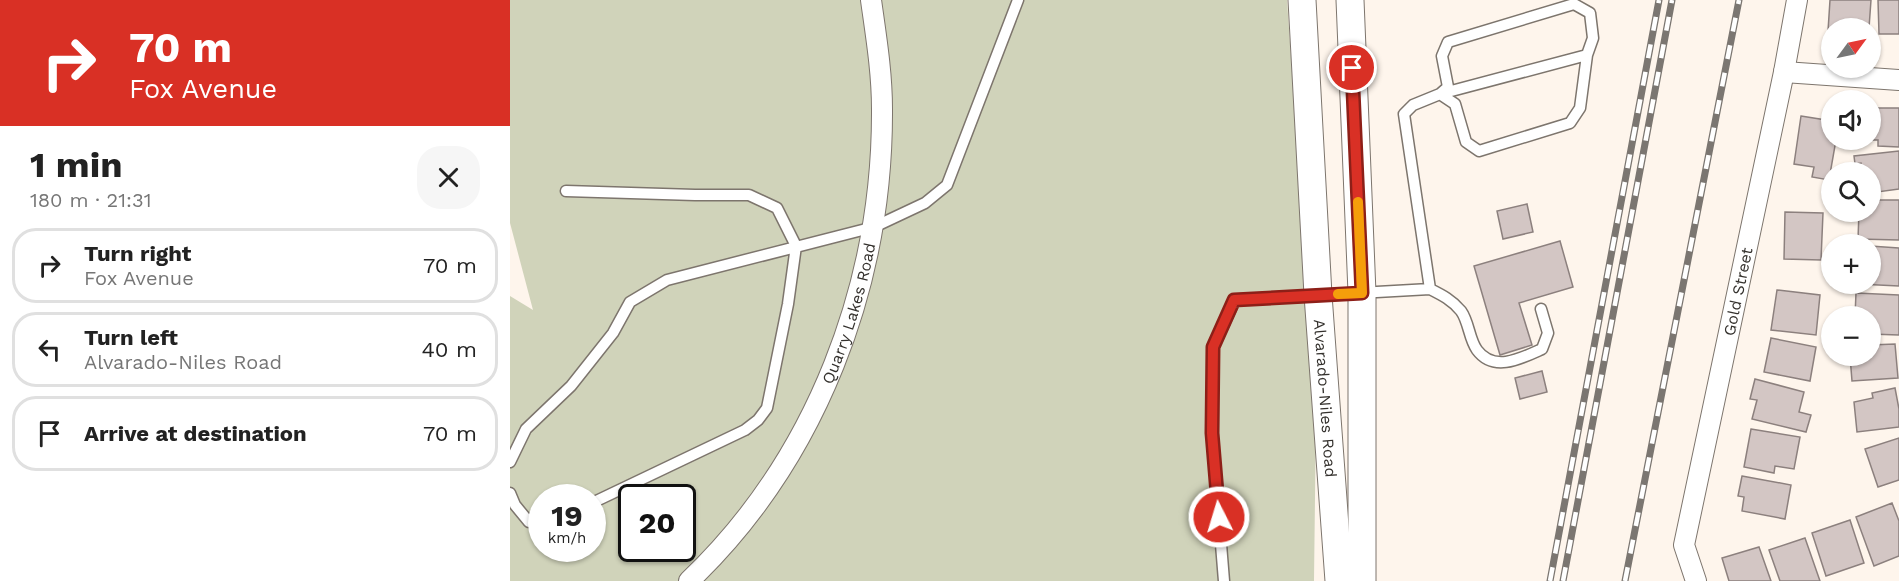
<!DOCTYPE html>
<meta charset="utf-8">
<style>
:root{--surface:#fff;--page:#f6f6f6;--text:#222;--muted:#767676;--line:#e0e0e0}
body{margin:0;font-family:"Work Sans",sans-serif;background:var(--page);color:var(--text);height:100vh;display:flex;flex-direction:column;font-size:22px;white-space:nowrap}
*{box-sizing:border-box;margin:0}
p{font-size:20px;color:var(--muted)}
.icon{flex:none;width:33px;height:33px;fill:none;stroke:currentColor;stroke-width:2;stroke-linecap:round;stroke-linejoin:round}
.map{position:relative;flex:1;overflow:hidden}
.panel{display:flex;flex-direction:column;background:var(--surface);width:510px}
.panel>*{flex:none}
.top-card{background:#d93025;color:#fff;overflow:hidden}
.needle{width:39px;rotate:57deg}
.tools{position:absolute;left:1311px;top:18px;display:grid;gap:12px}
.tools a{display:grid;place-items:center;width:60px;height:60px;border-radius:50%;background:var(--surface);box-shadow:0 2px 4px #0004;font-size:30px}
.speed{position:absolute;left:18px;top:484px;display:flex;gap:12px;font-size:30px;font-weight:700;text-align:center}
.speed>*{display:grid;place-content:center;width:78px;height:78px;border-radius:50%;background:var(--surface);box-shadow:0 2px 4px #0004;line-height:1}
.speed small{font-size:15px;font-weight:400}
.speed .limit{border:3px solid #111;border-radius:9px;background:#fff;color:#111}
.pin{position:absolute;display:grid;place-items:center;width:51px;height:51px;color:#fff;margin:-26px;border:3px solid #fff;border-radius:50%;box-shadow:0 2px 6px #0007}
.me{position:absolute;width:66px;margin:-33px;rotate:355deg;stroke-linejoin:round;filter:drop-shadow(0 0 4px #0008)}
.turn{display:flex;align-items:center;gap:21px;height:126px;padding:0 30px;font-size:27px}
.turn .icon{width:78px;height:78px;stroke-width:2.5}
.turn b{display:block;font-size:42px;line-height:51px}
.round{display:grid;place-items:center;flex:none;width:63px;height:63px;border-radius:24px;background:var(--page)}
.headline{display:flex;align-items:center;justify-content:space-between;height:102px;padding:0 30px}
h1{font-size:36px;font-weight:700;line-height:45px}
ul{padding:0;list-style:none}
li{display:flex;align-items:center;gap:18px;height:75px;margin:0 12px 9px;padding:0 18px;border:3px solid var(--line);border-radius:24px}
li div{flex:1}
li b{display:block;font-size:22px}
li em{font-style:normal}
main{display:flex;flex:1;min-height:0}
.map>svg:first-child{display:block}
.green{fill:#d0d3ba;fill-rule:evenodd}
.building{fill:#d3c6c4;stroke:#8c807e;stroke-width:1.5}
.lines{fill:none;stroke-linecap:round;stroke-linejoin:round}
.service-casing{stroke:#7d756d;stroke-width:13}
.minor-casing{stroke:#7d756d;stroke-width:22}
.secondary-casing{stroke:#7d756d;stroke-width:29}
.service{stroke:#fff;stroke-width:10}
.minor{stroke:#fff;stroke-width:20}
.secondary{stroke:#fff;stroke-width:27}
.rail-casing{stroke:#7b7671;stroke-width:7}
.rail{stroke:#fff;stroke-width:4.5;stroke-dasharray:14;stroke-linecap:butt}
.route-casing{stroke:#8d1f18;stroke-width:15}
.route{stroke:#d93025;stroke-width:10}
.slow{stroke:#f59e0b;stroke-width:10}
.labels{text-anchor:middle;dominant-baseline:central;stroke-width:6;stroke-linejoin:round;paint-order:stroke}
.street-label{font-size:16px;fill:#34312d;stroke:#fff}
</style>
<main>
<section class="panel">
<div class="top-card">
<div class="turn"><svg class="icon" aria-label="right" viewBox="0 0 24 24"><path d="M7 20v-9h11M14 6l5 5-5 5"/></svg><div><b>70 m</b>Fox Avenue</div></div>
</div>
<div class="headline"><div><h1>1 min</h1><p>180 m · 21:31</p></div><a class="round"><svg class="icon" aria-label="close" viewBox="0 0 24 24"><path d="M6 6l12 12M18 6L6 18"/></svg></a></div>
<ul>
<li><svg class="icon" aria-label="right" viewBox="0 0 24 24"><path d="M7 20v-9h11M14 6l5 5-5 5"/></svg><div><b>Turn right</b><p>Fox Avenue</p></div><em>70 m</em></li>
<li><svg class="icon" aria-label="left" viewBox="0 0 24 24"><path d="M17 20v-9H6M10 6l-5 5 5 5"/></svg><div><b>Turn left</b><p>Alvarado-Niles Road</p></div><em>40 m</em></li>
<li><svg class="icon" aria-label="arrive" viewBox="0 0 24 24"><path d="M6 21V4h12l-3 4 3 4H6"/></svg><div><b>Arrive at destination</b></div><em>70 m</em></li>
</ul>
</section>
<div class="map">
<svg width="1389" height="581" viewBox="0 0 1389 581">
<rect width="100%" height="100%" fill="#fef5ec"/>
<path class="green" d="M0,0H777L806,415L804,581H0V296L23,310L0,223ZM32,498H82V549H32ZM122,498H172V549H122Z"/>
<path class="building" d="M1320,0H1361L1359,28H1322V31H1318Z
M1368,0H1389V34H1369Z
M1360,108H1389V147L1368,146V140H1360Z
M1291,116L1322,121V140H1326L1319,180L1302,177L1304,167L1284,164Z
M1389,151V189L1360,193V172H1352L1351,163L1345,164L1344,156Z
M1360,200H1389V240L1348,239L1349,212H1360Z
M1017,204L1023,232L993,239L987,211Z
M1275,212L1313,213L1311,260L1274,259Z
M1050,241L1063,287L1009,303L1022,345L990,355L964,266Z
M1360,246L1389,248V286L1348,284H1360Z
M1267,290L1310,295L1306,335L1261,330Z
M1346,293L1389,295V335L1360,334V316H1345Z
M1261,338L1306,347L1300,381L1254,372Z
M1385,344L1388,378L1342,381L1340,356H1360V345Z
M1032,371L1037,392L1010,399L1005,378Z
M1245,379L1294,392L1289,412L1301,415L1296,432L1242,419L1247,400L1240,399Z
M1385,388L1389,409V427L1347,432L1344,402L1363,398L1362,393Z
M1241,429L1290,437L1284,469L1265,466L1264,473L1234,467Z
M1389,438V480L1368,487L1355,449Z
M1232,476L1281,485L1275,519L1232,511L1234,497L1228,496Z
M1382,503L1389,521V556L1364,566L1346,517Z
M1340,520L1354,563L1316,576L1302,533Z
M1295,538L1310,581H1270L1259,550Z
M1249,547L1261,581H1219L1212,558Z"/>
<g class="lines">
<g class="service-casing">
<path id="service" d="M56,191L185,195H239L267,208L286,246L278,304L257,408L248,420L235,430L82,503
M920,289C932,295 942,300 951,311C959,322 959,339 967,350C984,373 1012,358 1032,349L1038,333L1031,309
M0,462L16,429L61,386L103,333L120,302L157,280L364,227L415,203L437,185L508,0
M0,493L5,505L19,522H32
M714,581L702,433L703,347L725,300L920,289L894,114L903,105L930,94L1077,55L1083,38L1080,13L1064,4L938,42L932,56L938,87L930,94L945,104L956,142L969,151L1060,123L1070,108L1077,55"/>
</g>
<g class="minor-casing">
<g id="minor">
<path d="M1274,72L1389,80"/>
<path id="s1" d="M179,581C307,459 373,284 372,109C372,72 366,36 361,0"/>
<path id="s2" d="M1186,581L1174,545L1274,72L1287,0"/>
</g>
</g>
<g class="secondary-casing">
<g id="secondary">
<path id="s3" d="M792,0L808,295L829,581"/>
<path d="M840,0L852,293V581"/>
</g>
</g>
<use href="#service" class="service"/>
<use href="#minor" class="minor"/>
<use href="#secondary" class="secondary"/>
<g class="rail-casing">
<path id="rail" d="M1040,581L1149,0
M1053,581L1162,0
M1115,581L1229,0"/>
</g>
<use href="#rail" class="rail"/>
</g>
<g class="lines">
<g class="route-casing">
<path id="route" d="M709,517L702,433L703,347L724,300L852,293L842,68"/>
</g>
<use href="#route" class="route"/>
<path class="slow" d="M828,294L852,293L848,202"/>
</g>
<g class="labels">
<g class="street-label">
<text stroke="none"><textPath href="#s2" startOffset="297">Gold Street</textPath></text>
<text stroke="none"><textPath href="#s1" startOffset="316">Quarry Lakes Road</textPath></text>
<text stroke="none"><textPath href="#s3" startOffset="399">Alvarado-Niles Road</textPath></text>
</g>
</g>
</svg>
<div class="tools">
<a><svg class="needle" viewBox="-14 -14 28 28"><path d="M0-13l5 13h-10z" fill="#e53935"/><path d="M0 13l5-13h-10z" fill="#767676"/></svg></a>
<a><svg class="icon" aria-label="sound" viewBox="0 0 24 24"><path d="M4 9h4l5-4v14l-5-4H4zM17 9q2 3 0 6"/></svg></a>
<a><svg class="icon" aria-label="search" viewBox="0 0 24 24"><circle cx="10" cy="10" r="6"/><path d="M15 15l6 6"/></svg></a>
<a>+</a>
<a>−</a>
</div>
<div class="speed"><div>19<small>km/h</small></div><div class="limit">20</div></div>
<div class="pin" style="left:842px;top:68px;background:#d93025"><svg class="icon" aria-label="arrive" viewBox="0 0 24 24"><path d="M6 21V4h12l-3 4 3 4H6"/></svg></div>
<svg class="me" style="left:709px;top:517px" viewBox="-20 -20 40 40"><circle r="17" fill="#d93025" stroke="#fff" stroke-width="3"/><path d="M0-11L8 9 0 5-8 9z" fill="#fff"/></svg>
</div>
</main>
